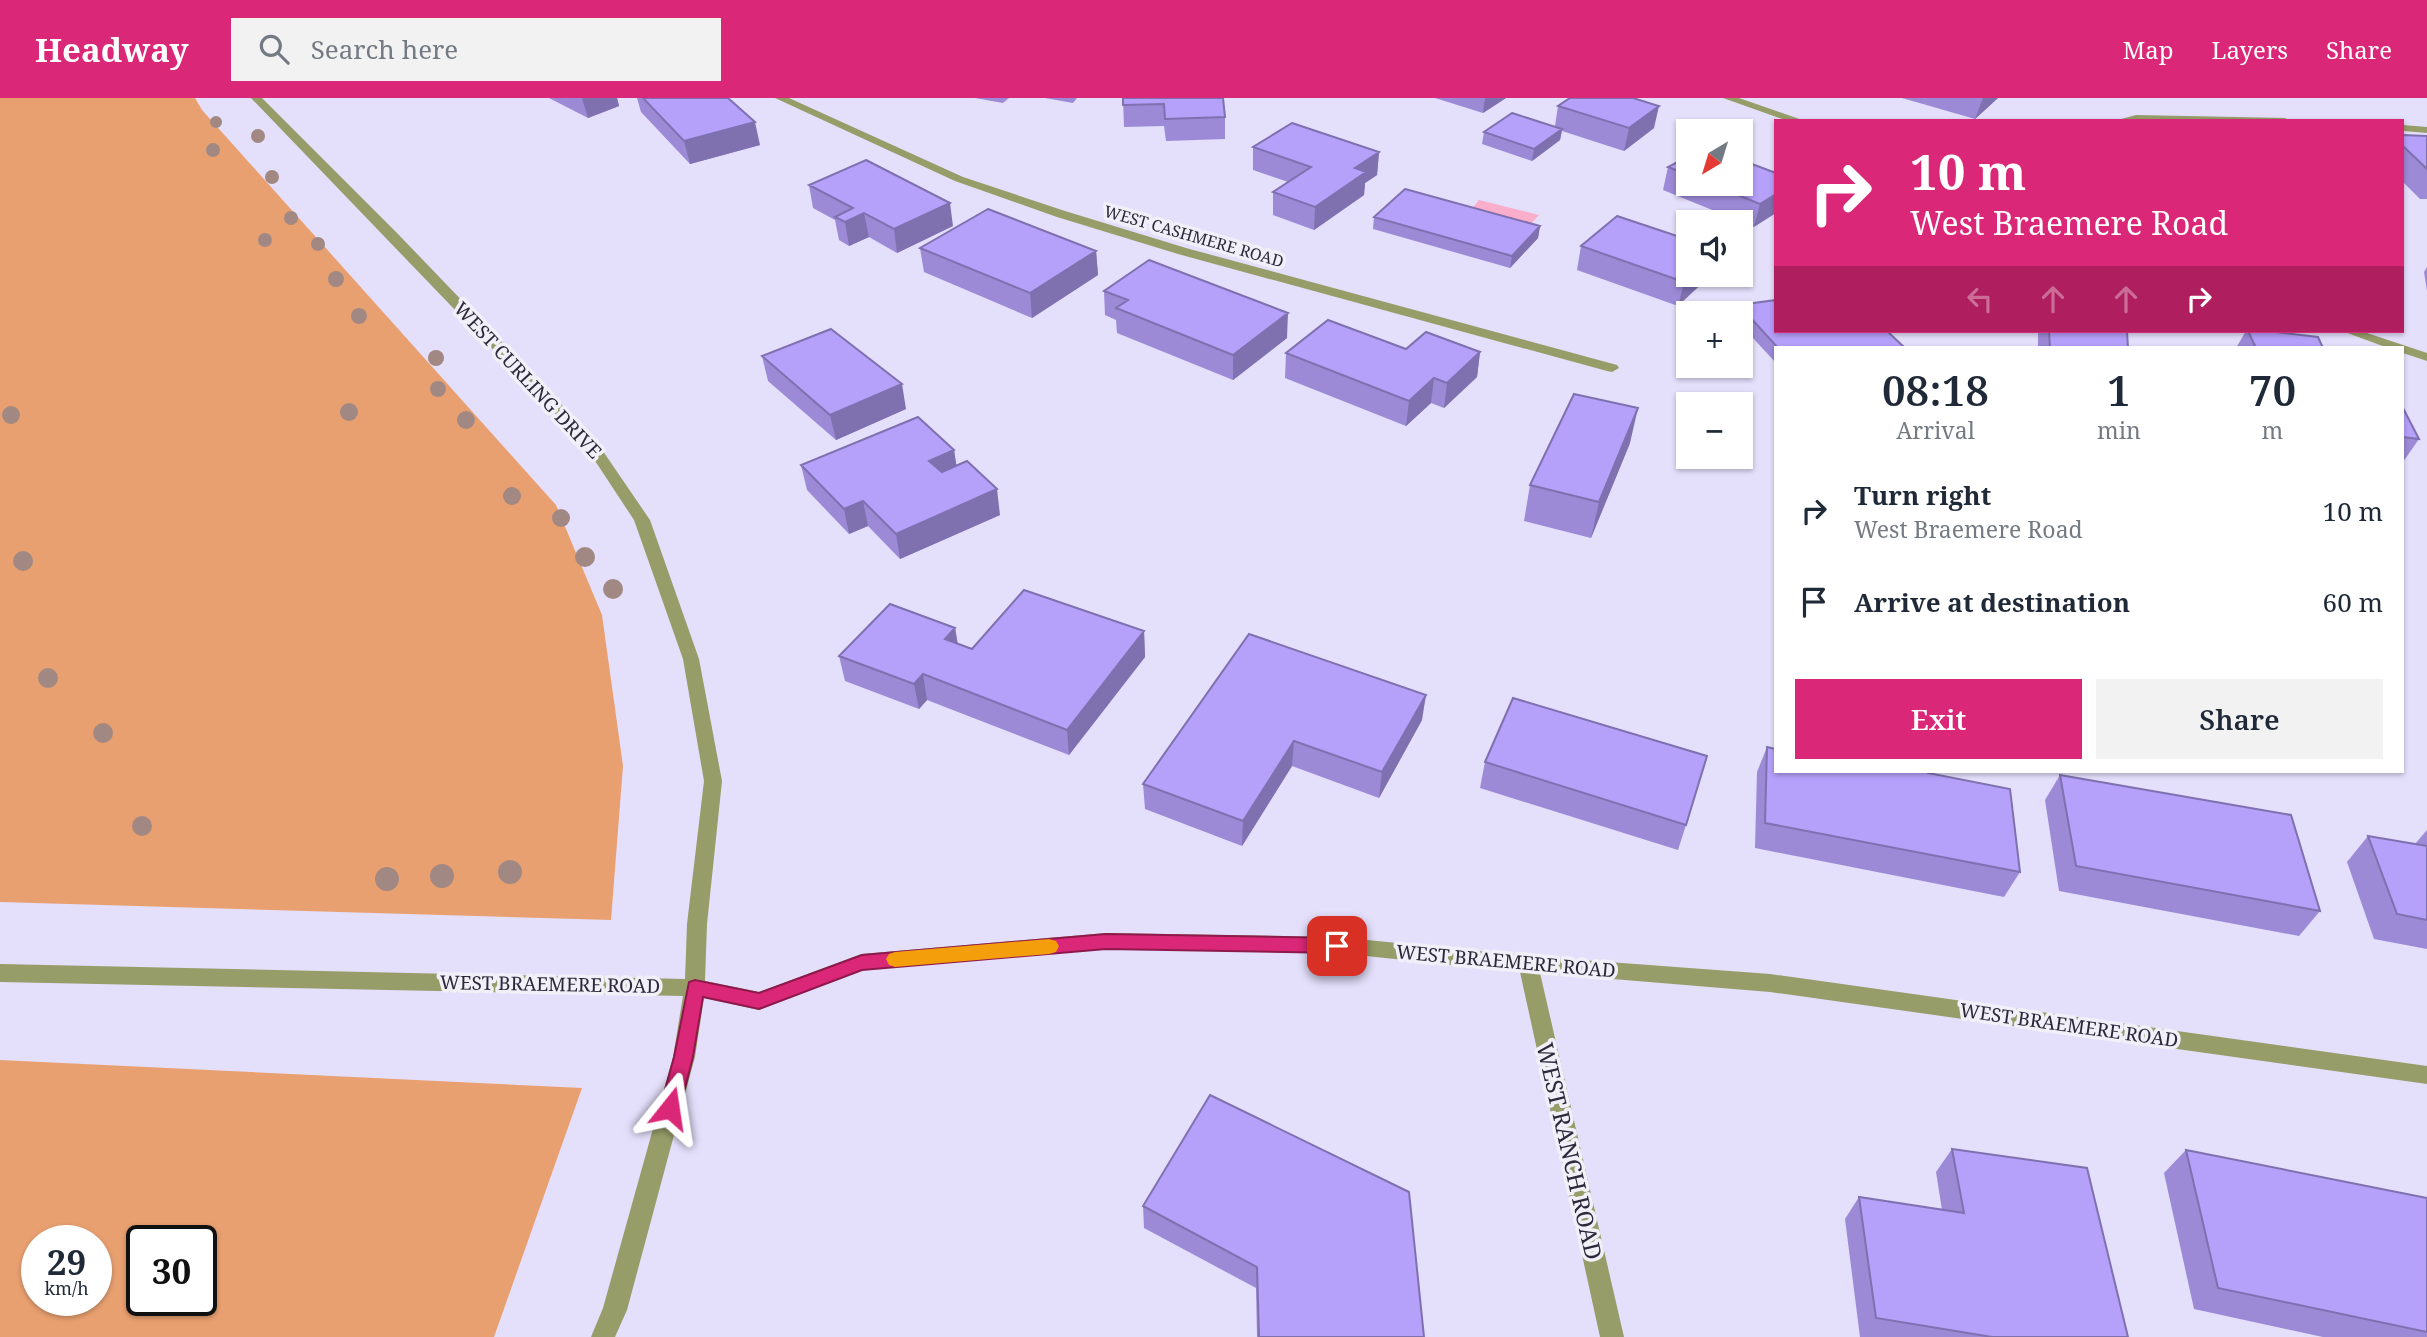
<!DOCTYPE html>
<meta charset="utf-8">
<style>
:root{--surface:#fff;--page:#f2f2f3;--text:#1f2937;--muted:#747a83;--accent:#db2777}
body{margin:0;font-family:"Noto Serif",serif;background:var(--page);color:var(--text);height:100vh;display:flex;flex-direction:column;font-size:26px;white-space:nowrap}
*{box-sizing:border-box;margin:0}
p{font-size:23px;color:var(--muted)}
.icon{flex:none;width:38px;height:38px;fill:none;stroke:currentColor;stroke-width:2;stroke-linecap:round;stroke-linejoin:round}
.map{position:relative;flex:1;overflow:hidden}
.sheet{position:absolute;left:1774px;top:248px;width:630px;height:427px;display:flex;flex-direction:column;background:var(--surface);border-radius:0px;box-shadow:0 2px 5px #0004}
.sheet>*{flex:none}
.hud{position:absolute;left:1774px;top:21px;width:630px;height:214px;border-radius:0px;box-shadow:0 2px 5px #0004;background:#db2777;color:#fff;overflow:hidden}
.needle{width:46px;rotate:218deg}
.controls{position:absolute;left:1676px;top:21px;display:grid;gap:14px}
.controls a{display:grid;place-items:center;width:77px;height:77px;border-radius:0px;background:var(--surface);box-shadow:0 2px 5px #0004;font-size:35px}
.speed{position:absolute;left:21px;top:1127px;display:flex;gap:14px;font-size:35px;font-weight:700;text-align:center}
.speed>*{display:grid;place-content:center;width:91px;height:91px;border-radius:50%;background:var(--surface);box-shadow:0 2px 5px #0004;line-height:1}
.speed small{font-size:18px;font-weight:400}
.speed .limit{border:4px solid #111;border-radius:10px;background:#fff;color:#111}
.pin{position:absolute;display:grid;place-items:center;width:60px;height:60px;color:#fff;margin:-30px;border-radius:14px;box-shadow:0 4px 10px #0006}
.me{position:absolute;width:77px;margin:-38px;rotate:15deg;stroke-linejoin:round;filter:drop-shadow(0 0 5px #0008)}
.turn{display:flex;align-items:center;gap:24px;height:147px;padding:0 21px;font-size:32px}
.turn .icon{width:91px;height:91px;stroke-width:2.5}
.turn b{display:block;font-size:49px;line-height:60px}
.lanes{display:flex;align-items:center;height:66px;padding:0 21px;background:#0003;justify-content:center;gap:35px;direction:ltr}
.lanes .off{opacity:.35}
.eta{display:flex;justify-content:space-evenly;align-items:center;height:119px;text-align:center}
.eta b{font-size:42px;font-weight:600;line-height:49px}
.action{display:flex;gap:14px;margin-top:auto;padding:14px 21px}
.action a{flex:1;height:80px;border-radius:0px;background:var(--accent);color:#fff;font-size:28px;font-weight:600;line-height:80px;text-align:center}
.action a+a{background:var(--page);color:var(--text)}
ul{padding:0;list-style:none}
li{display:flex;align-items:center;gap:21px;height:91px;padding:0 21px}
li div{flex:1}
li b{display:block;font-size:26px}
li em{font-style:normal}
header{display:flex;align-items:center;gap:42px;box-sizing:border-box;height:98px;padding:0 35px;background:var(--accent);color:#fff}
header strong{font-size:33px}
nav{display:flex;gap:38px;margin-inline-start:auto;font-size:24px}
.search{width:490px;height:63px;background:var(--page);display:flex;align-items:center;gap:18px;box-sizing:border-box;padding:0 24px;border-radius:0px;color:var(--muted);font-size:26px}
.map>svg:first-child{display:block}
.green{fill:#e9a070;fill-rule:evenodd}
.water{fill:#faaecc}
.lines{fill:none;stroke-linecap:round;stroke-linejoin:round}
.minor{fill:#979d69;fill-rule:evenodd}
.tree{fill:#a28883}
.wall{fill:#9c8ad7}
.shaded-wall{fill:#7f70af}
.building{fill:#b5a0fa;stroke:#7f70af;stroke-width:2}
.route{fill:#db2777;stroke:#8e194d;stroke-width:2}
.slow{fill:#f59e0b}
.labels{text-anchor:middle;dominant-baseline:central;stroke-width:7;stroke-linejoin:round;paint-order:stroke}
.far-street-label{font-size:16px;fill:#2d293b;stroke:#f1eff8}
.street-label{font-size:19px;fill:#2d293b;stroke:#f1eff8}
.near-street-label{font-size:23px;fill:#2d293b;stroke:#f1eff8}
</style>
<header>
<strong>Headway</strong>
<div class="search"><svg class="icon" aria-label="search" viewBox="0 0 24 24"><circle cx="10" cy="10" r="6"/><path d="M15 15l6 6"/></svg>Search here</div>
<nav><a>Map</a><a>Layers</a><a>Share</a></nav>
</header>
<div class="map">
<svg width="2427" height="1239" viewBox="0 0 2427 1239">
<rect width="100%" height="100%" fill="#e4dffb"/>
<path class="green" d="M0,0H195L202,12L556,407L602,517L623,668L611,822L0,804Z
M0,962L582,990L494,1239H0ZM37,1143H96V1202H37ZM142,1143H201V1202H142Z"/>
<path class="water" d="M1479,102L1539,117L1527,130L1468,115Z"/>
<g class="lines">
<path class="minor" d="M251,0H262L397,135L594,340L650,422L699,561L722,683L707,826L705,883L759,894L861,856L1106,835L1337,839L1528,858L1770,876L2427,968V986L1770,894L1540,875L1624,1239H1600L1520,874L1337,855L1106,851L862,872L759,912L704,900L695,959L627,1212L615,1239H591L603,1210L673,959L683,898L0,884V866L685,881L687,826L704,683L683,561L634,422L584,346Z
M775,0H789L963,79L1065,113L1186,150L1617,267L1619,270L1612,274L1607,273L1178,156L1057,119L955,83Z
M1723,0H1739L1805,23H1788Z
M2136,17L2285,20L2290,23H2114Z
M2403,27L2427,29V35L2403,33Z
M2342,233H2361L2427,255V263L2403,255V250H2388Z"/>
</g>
<g class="tree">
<circle cx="216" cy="24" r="6"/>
<circle cx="258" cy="38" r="7"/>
<circle cx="213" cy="52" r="7"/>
<circle cx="272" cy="79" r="7"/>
<circle cx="291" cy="120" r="7"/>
<circle cx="265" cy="142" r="7"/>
<circle cx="318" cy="146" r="7"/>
<circle cx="336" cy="181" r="8"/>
<circle cx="359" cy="218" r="8"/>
<circle cx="436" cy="260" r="8"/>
<circle cx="438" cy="291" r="8"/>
<circle cx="349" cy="314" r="9"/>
<circle cx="11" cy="317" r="9"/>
<circle cx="466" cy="322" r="9"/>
<circle cx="512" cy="398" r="9"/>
<circle cx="561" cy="420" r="9"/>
<circle cx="585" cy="459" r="10"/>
<circle cx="23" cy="463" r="10"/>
<circle cx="613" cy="491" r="10"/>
<circle cx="48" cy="580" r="10"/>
<circle cx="103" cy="635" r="10"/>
<circle cx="142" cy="728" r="10"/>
<circle cx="510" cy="774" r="12"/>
<circle cx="442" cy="778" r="12"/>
<circle cx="387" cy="781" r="12"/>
</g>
<path class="wall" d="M549,0H617L619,8L588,20Z
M637,0H728L760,47L690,66L641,14Z
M975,0H1009L1003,5Z
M1045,0H1077L1073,5Z
M1123,0H1223L1225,19V41L1166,43L1164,28L1124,29Z
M1435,0H1506L1483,15Z
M1902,0H1998L1975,21Z
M1558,8L1654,30L1624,53L1562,33L1560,42L1532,63L1482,46L1484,34L1555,28Z
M2403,37L2427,38V101H2420L2403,84Z
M1253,49L1379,54L1377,77L1365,85L1364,97L1314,132L1273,117V94L1288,84L1253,72Z
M1689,58V86H1741L1776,75L1754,129L1663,92L1668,69Z
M809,87L953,128L897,155L869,139L849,148L839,142L835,122L813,110Z
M1374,119L1540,128L1538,140L1510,170L1373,131Z
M1581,148L1689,177L1678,208L1577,172Z
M920,150L1096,153L1098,177L1032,220L924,174Z
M2427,169V193L2424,174Z
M1104,193L1287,240L1233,282L1117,235L1116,222L1105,217Z
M1739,207L1905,250H1776V265L1741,227V215H1736Z
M2038,233H2127L2128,250H2038Z
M2246,233H2267L2323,250H2236Z
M1406,251L1480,254L1477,279L1444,310L1431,305L1406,328L1285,280L1286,255Z
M762,258L906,311L836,342L768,283Z
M2403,310L2419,341L2403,364Z
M1630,345L1591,440L1524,423L1530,387Z
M954,352L956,368L1000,417L900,461L868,428L849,436L807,392L801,367Z
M955,530L958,546L972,551L1144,533L1145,559L1069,657L927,602L919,611L845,583L839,558Z
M1249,536L1422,622L1379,700L1292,668L1242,748L1145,711L1143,686Z
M1767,649L1776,674L1928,675L2020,774L2004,799L1755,750L1757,674Z
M1485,664L1686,727L1678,752L1480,690Z
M2060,677L2320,813L2299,838L2059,793L2045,702Z
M2427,732V851L2374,841L2347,764L2368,738L2415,746Z
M1952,1051L2128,1239H1860L1845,1121L1859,1099L1942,1112L1936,1074Z
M2186,1052L2427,1100V1239H2323L2194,1211L2164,1075Z
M1143,1108L1424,1239H1257L1256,1190L1144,1130Z"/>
<path class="shaded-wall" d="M582,0H617L619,8L588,20Z
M1485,0H1506L1483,15Z
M1983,0H1998L1975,21Z
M1659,8L1654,30L1624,53L1629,30Z
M755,24L760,47L690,66L684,43Z
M1562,31L1560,42L1532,63L1534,51Z
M1379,54L1377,77L1365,85L1364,97L1314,132L1315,109L1355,70Z
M1776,96V115L1754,129L1760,106Z
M950,105L953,128L897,155L894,131Z
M864,115L869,139L849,148L845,124Z
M1540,128L1538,140L1510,170L1512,158Z
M1096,153L1098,177L1032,220L1030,195Z
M1692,177H1711L1678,208L1684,184Z
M1288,215L1287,240L1233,282V257Z
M1480,254L1477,279L1444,310L1447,285Z
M1434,280L1431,305L1406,328L1409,303Z
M902,286L906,311L836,342L830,317Z
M1638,310L1630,345L1591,440L1599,404Z
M954,352L958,377L934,388L929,363Z
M997,391L1000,417L900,461L896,436Z
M863,403L868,428L849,436L844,411Z
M955,530L959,556L945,541Z
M1144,533L1145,559L1069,657L1067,632Z
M923,576L927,602L919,611L914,586Z
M1426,597L1422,622L1379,700L1382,674Z
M1294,643L1292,668L1242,748L1243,723Z"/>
<path class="building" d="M643,0H728L755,24L684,43Z
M1123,0H1223L1225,19L1165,21L1164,6L1123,7Z
M1570,0H1633L1659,8L1629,30L1558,8Z
M1512,15L1562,31L1534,51L1484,34Z
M1292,25L1379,54L1355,70L1366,74L1315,109L1273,94L1311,69L1253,49Z
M2403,37L2427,38V71L2403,48Z
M1689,58V77L1668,69Z
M866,62L950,105L894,131L864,115L845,124L835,119L853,110L809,87Z
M1741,62L1776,75V96L1760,106L1710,86H1741Z
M1405,91L1540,128L1512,158L1374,119Z
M988,111L1096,153L1030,195L920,150Z
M1617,118L1689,142V177H1692L1684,184L1581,148Z
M1149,162L1288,215L1233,257L1116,210L1128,202L1104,193Z
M1776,202V233H1887L1905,250H1778L1739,207Z
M1328,222L1406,251L1426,234L1480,254L1447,285L1434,280L1409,303L1286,255Z
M831,231L902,286L830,317L762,258Z
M2049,233H2127L2128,250H2050Z
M2248,233H2267L2318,239L2323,250H2256Z
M1574,296L1638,310L1599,404L1530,387Z
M2403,310L2419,341L2403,339Z
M918,319L954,352L929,363L942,374L967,363L997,391L896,436L863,403L844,411L801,367Z
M1024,492L1144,533L1067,632L923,576L914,586L839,558L890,506L955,530L945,541L972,551Z
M1249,536L1426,597L1382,674L1294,643L1243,723L1143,686Z
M1513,600L1707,658L1686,727L1485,664Z
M1767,649L1776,651V674H1928V675L2010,691L2020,774L1765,725Z
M2060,677L2291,717L2320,813L2076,768Z
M2368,738L2427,748V822L2397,816Z
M1210,997L1409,1094L1424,1239H1259L1257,1169L1143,1108Z
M1952,1051L2087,1070L2128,1239H1992L1876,1220L1859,1099L1964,1115Z
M2186,1052L2427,1100V1234L2218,1190Z"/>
<path class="route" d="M1106,836L1337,840L1344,842L1346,848L1344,853L1337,855L1106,851L862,872L759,911L703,899L693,959L680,1010L677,1016L670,1019L663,1016L660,1010L674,959L689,884L695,882L759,895L862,857Z"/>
<path class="slow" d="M1049,841L1056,843L1059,848L1056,854L1049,856L895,869L889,867L886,861L889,856L895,854Z"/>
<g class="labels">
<g class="far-street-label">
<text transform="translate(1194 138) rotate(16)">WEST CASHMERE ROAD</text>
</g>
<g class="street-label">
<text transform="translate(528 282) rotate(47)">WEST CURLING DRIVE</text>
<text transform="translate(1506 863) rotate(5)">WEST BRAEMERE ROAD</text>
<text transform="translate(550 886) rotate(1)">WEST BRAEMERE ROAD</text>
<text transform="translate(2069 927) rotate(8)">WEST BRAEMERE ROAD</text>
</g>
<g class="near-street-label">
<text transform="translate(1570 1053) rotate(77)">WEST RANCH ROAD</text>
</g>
</g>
</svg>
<div class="controls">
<a><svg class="needle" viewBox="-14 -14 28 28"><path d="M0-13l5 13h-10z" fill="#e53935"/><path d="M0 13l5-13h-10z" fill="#747a83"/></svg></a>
<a><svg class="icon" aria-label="sound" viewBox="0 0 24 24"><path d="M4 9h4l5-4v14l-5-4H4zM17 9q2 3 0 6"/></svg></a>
<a>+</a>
<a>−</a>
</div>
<div class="speed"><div>29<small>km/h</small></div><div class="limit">30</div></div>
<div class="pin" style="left:1337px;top:848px;background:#d93025"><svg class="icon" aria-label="arrive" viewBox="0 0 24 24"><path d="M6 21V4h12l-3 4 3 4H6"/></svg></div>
<svg class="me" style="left:670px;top:1010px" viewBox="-20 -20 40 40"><path d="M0-17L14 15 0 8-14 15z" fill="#db2777" stroke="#fff" stroke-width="4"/></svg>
<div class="hud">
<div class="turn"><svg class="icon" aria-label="right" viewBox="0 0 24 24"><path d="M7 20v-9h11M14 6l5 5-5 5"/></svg><div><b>10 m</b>West Braemere Road</div></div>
<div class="lanes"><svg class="icon off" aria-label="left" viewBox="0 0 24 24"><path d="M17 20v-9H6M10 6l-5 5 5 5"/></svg><svg class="icon off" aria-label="ahead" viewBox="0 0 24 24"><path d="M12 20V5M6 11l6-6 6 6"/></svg><svg class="icon off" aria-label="ahead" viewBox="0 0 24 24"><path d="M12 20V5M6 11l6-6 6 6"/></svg><svg class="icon" aria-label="right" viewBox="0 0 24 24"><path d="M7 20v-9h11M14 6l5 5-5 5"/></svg></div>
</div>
<section class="sheet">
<div class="eta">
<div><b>08:18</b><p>Arrival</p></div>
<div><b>1</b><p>min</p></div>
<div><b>70</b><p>m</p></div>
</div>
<ul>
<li><svg class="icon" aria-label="right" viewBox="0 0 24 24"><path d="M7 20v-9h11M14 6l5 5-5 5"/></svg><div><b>Turn right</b><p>West Braemere Road</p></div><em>10 m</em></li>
<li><svg class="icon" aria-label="arrive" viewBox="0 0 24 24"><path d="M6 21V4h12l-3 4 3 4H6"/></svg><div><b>Arrive at destination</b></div><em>60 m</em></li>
</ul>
<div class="action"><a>Exit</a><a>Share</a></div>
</section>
</div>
